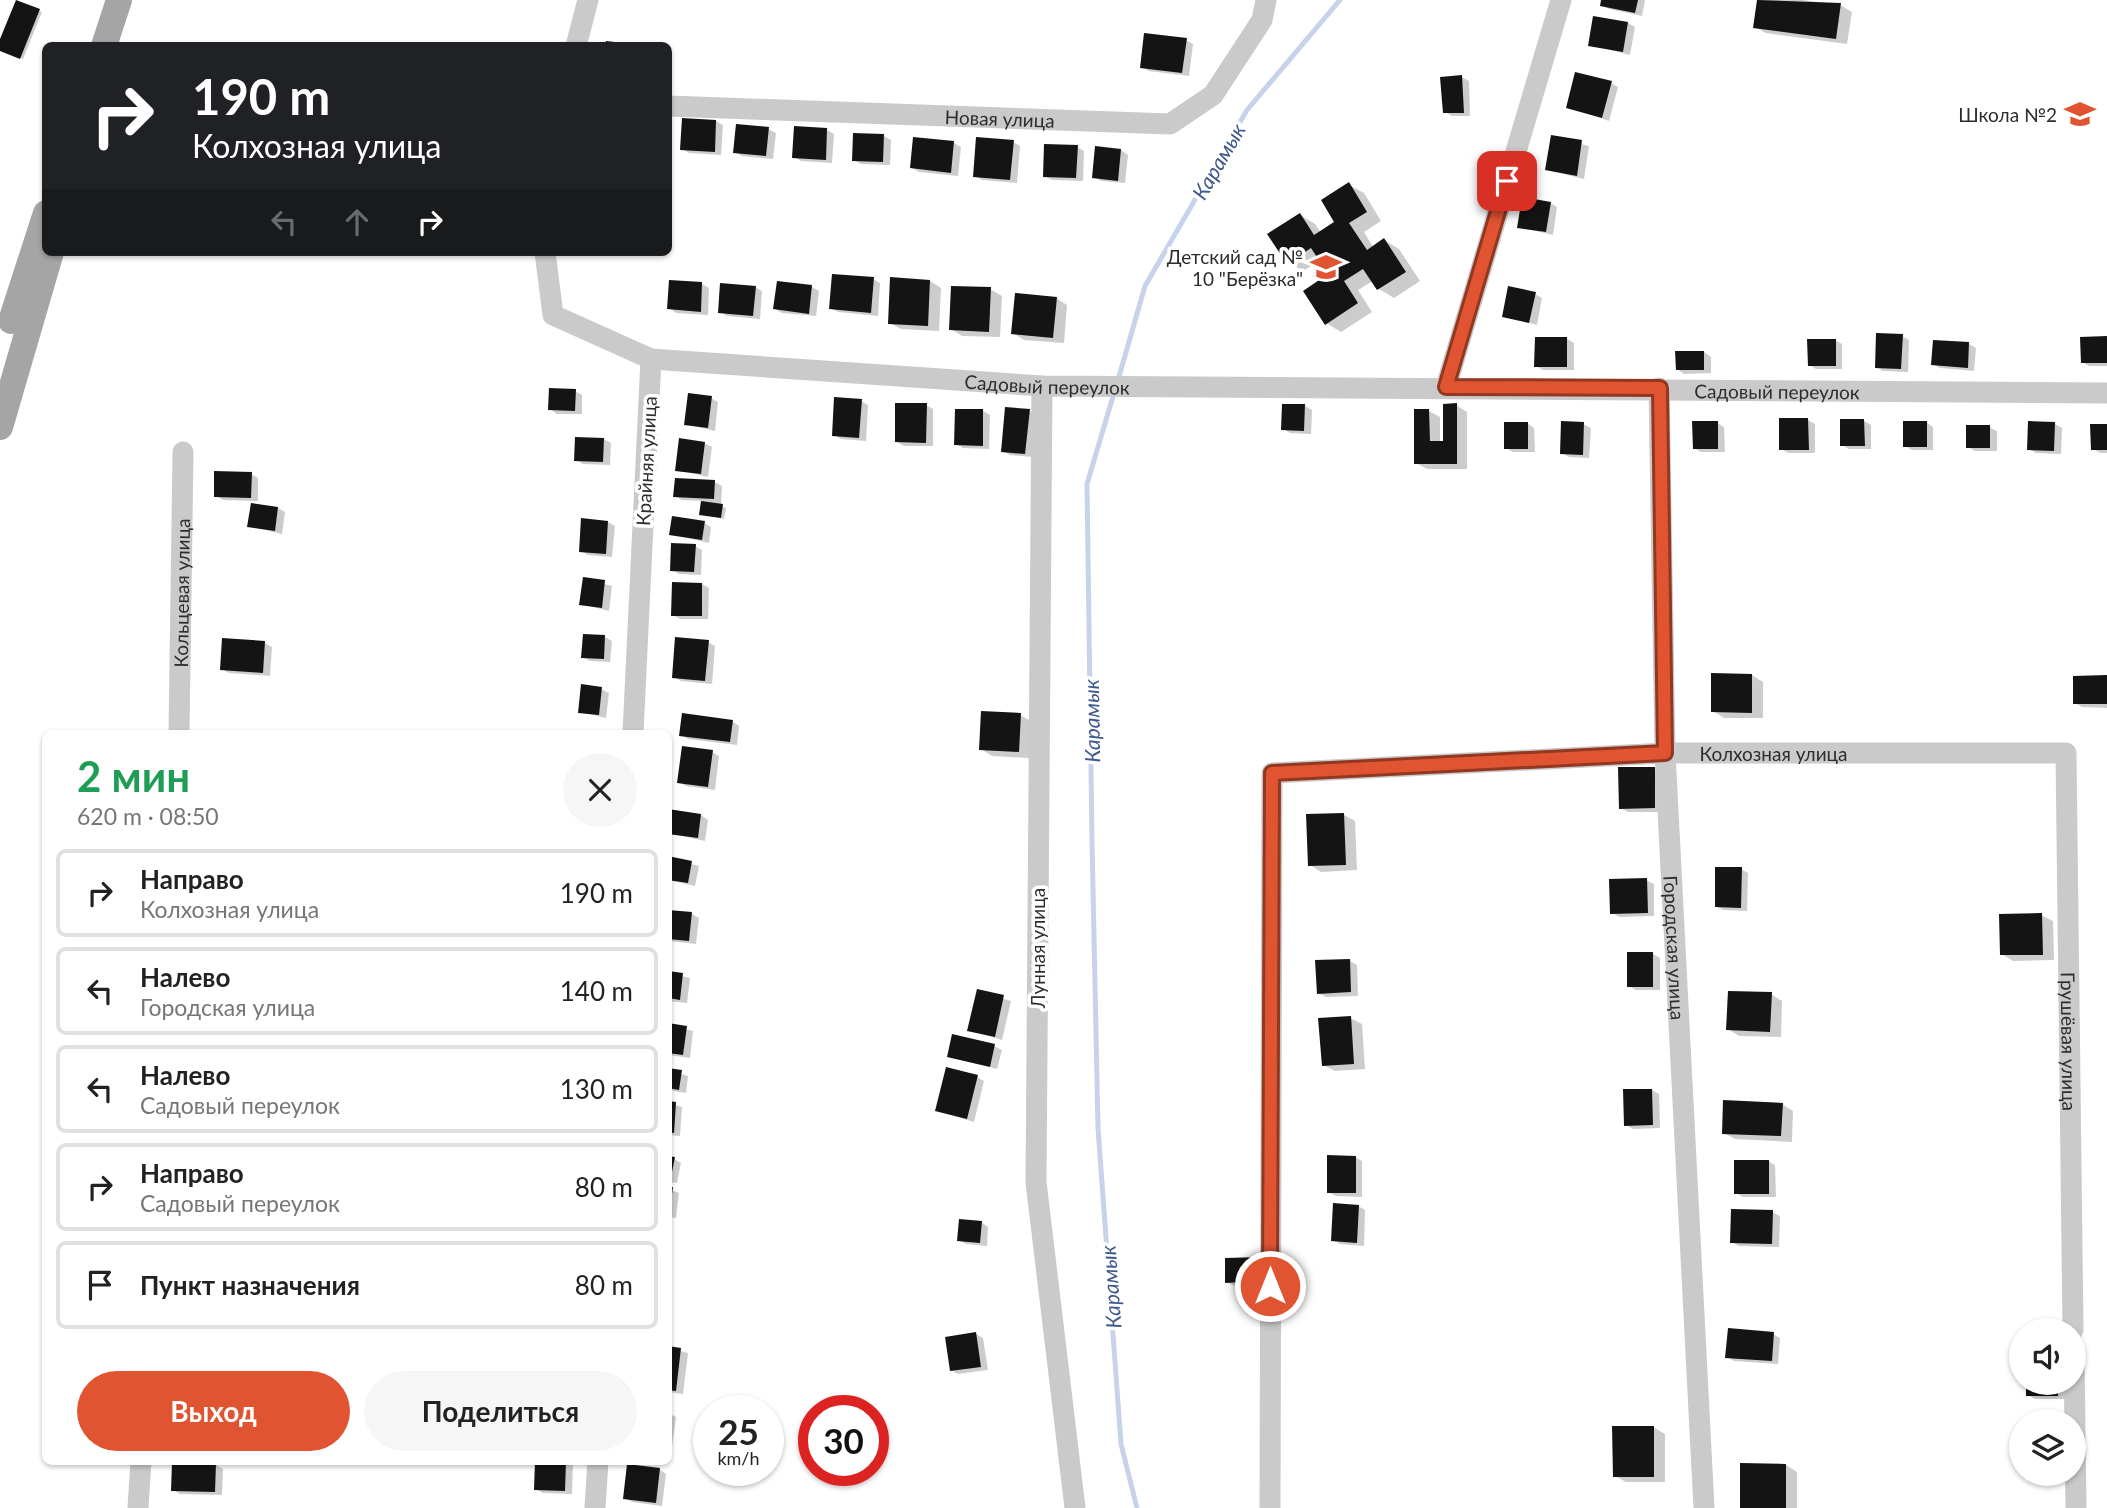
<!DOCTYPE html>
<html lang="ru">
<meta charset="utf-8">
<style>
:root{--surface:#fff;--page:#f6f6f6;--text:#222;--muted:#767676;--line:#e0e0e0;--accent:#e05432}
body{margin:0;font-family:Lato,sans-serif;background:var(--page);color:var(--text);height:100vh;display:flex;flex-direction:column;font-size:26px;white-space:nowrap}
*{box-sizing:border-box;margin:0}
p{font-size:23px;color:var(--muted)}
.icon{flex:none;width:38px;height:38px;fill:none;stroke:currentColor;stroke-width:2;stroke-linecap:round;stroke-linejoin:round}
.map{position:relative;flex:1;overflow:hidden}
.details{position:absolute;left:42px;top:730px;width:630px;height:735px;display:flex;flex-direction:column;background:var(--surface);border-radius:10px;box-shadow:0 2px 5px #0004}
.details>*{flex:none}
.banner{position:absolute;left:42px;top:42px;width:630px;height:214px;border-radius:10px;box-shadow:0 2px 5px #0004;background:#202124;color:#fff;overflow:hidden}
.fabs{position:absolute;left:2009px;top:1318px;display:grid;gap:14px}
.fabs a{display:grid;place-items:center;width:77px;height:77px;border-radius:50%;background:var(--surface);box-shadow:0 2px 5px #0004;font-size:35px}
.speed{position:absolute;left:693px;top:1395px;display:flex;gap:14px;font-size:35px;font-weight:700;text-align:center}
.speed>*{display:grid;place-content:center;width:91px;height:91px;border-radius:50%;background:var(--surface);box-shadow:0 2px 5px #0004;line-height:1}
.speed small{font-size:18px;font-weight:400}
.speed .limit{border:10px solid #d22;background:#fff;color:#111}
.pin{position:absolute;display:grid;place-items:center;width:60px;height:60px;color:#fff;margin:-30px;border-radius:14px;box-shadow:0 4px 10px #0006}
.me{position:absolute;width:77px;margin:-38px;rotate:0deg;stroke-linejoin:round;filter:drop-shadow(0 0 5px #0008)}
.turn{display:flex;align-items:center;gap:24px;height:147px;padding:0 35px;font-size:32px}
.turn .icon{width:91px;height:91px;stroke-width:2.5}
.turn b{display:block;font-size:49px;line-height:60px}
.lanes{display:flex;align-items:center;height:66px;padding:0 35px;background:#0003;justify-content:center;gap:35px;direction:ltr}
.lanes .off{opacity:.35}
.round{display:grid;place-items:center;flex:none;width:74px;height:74px;border-radius:37px;background:var(--page)}
.overview{display:flex;align-items:center;justify-content:space-between;height:119px;padding:0 35px}
h1{font-size:42px;font-weight:700;line-height:52px;color:#1e9e55}
.cta{display:flex;gap:14px;margin-top:auto;padding:14px 35px}
.cta a{flex:1;height:80px;border-radius:42px;background:var(--accent);color:#fff;font-size:28px;font-weight:700;line-height:80px;text-align:center}
.cta a+a{background:var(--page);color:var(--text)}
ul{padding:0;list-style:none}
li{display:flex;align-items:center;gap:21px;height:88px;margin:0 14px 10px;padding:0 21px;border:4px solid var(--line);border-radius:10px}
li div{flex:1}
li b{display:block;font-size:26px}
li em{font-style:normal}
.map>svg:first-child{display:block}
.shadow{fill:#0003}
.lines{fill:none;stroke-linecap:round;stroke-linejoin:round}
.stream{stroke:#c7d3ea;stroke-width:5}
.building{fill:#141414}
.minor{stroke:#cacaca;stroke-width:21}
.major{stroke:#a5a5a5;stroke-width:26}
.route-casing{stroke:#923720;stroke-width:18}
.route{stroke:#e05432;stroke-width:12}
.labels{text-anchor:middle;dominant-baseline:central;stroke-width:7;stroke-linejoin:round;paint-order:stroke}
.poi-label{font-size:19px;fill:#2d2d2d;stroke:#fff;text-anchor:end}
.street-label{font-size:19px;fill:#2d2d2d;stroke:#fff}
.water-label{font-size:21px;font-style:italic;fill:#3d588c;stroke:#fff}
</style>
<div class="map">
<svg width="2107" height="1508" viewBox="0 0 2107 1508">
<rect width="100%" height="100%" fill="#fff"/>
<path class="shadow" d="M1603,0H1645L1642,16L1609,9L1602,5Z
M1759,0H1803L1840,5L1852,12L1847,44L1766,33L1755,27Z
M39,11L42,12L23,59L0,50V44Z
M1628,23L1635,27L1630,55L1590,45Z
M1186,40L1193,44L1189,76L1149,71L1142,67Z
M1462,77L1469,81L1470,116H1452L1445,112Z
M1611,83L1618,87L1609,121L1568,107Z
M716,121L723,125L721,155L689,153L682,149Z
M768,129L776,133L773,159L742,156L735,152Z
M827,130L834,134L832,163L801,161L794,157Z
M884,136L891,140L890,165L861,164L854,160Z
M1552,137L1589,146L1584,179L1547,170Z
M914,139L954,143L961,147L958,176L919,172L912,168Z
M1013,142L1020,146L1017,183L982,180L975,176Z
M1077,147L1084,151L1083,181L1052,180L1044,176Z
M1121,150L1128,155L1125,183L1101,181L1094,177Z
M1349,185L1364,193L1381,221L1364,232L1373,247L1384,240L1399,249L1420,281L1394,298L1379,289L1373,281L1358,290L1372,312L1341,332L1326,323L1331,275L1321,260L1303,271L1288,262L1300,215L1315,224L1321,233L1337,222Z
M1550,203L1557,207L1553,235L1519,227Z
M873,279L880,283L878,316L838,312L831,308Z
M892,279L930,281L941,288L939,331L901,329L890,323Z
M670,282L702,284L709,288L708,315L676,313L669,308Z
M755,287L762,291L760,319L727,316L720,312Z
M812,287L819,291L816,316L782,313L775,309Z
M990,289L1002,296L1000,337L962,336L951,329Z
M1535,294L1542,298L1537,325L1504,316Z
M1056,298L1067,305L1064,343L1024,340L1013,333Z
M1902,336L1909,340L1908,372L1883,371L1876,367Z
M2107,338V366H2089L2082,362Z
M1567,339L1574,343V370H1543L1536,366Z
M1835,340L1842,344V369H1816L1809,365Z
M1969,344L1976,348L1974,371L1940,368L1933,364Z
M1704,352L1711,357V373L1684,374L1677,369Z
M575,391L582,395V414H557L550,409Z
M711,398L718,402L715,431L685,424Z
M861,401L868,405L866,441L841,439L834,435Z
M926,405L933,409V446H904L897,442Z
M1456,405L1467,412V469H1427L1416,463L1429,411L1440,417V443H1445Z
M1305,406L1312,410L1311,434L1290,433L1283,429Z
M983,411L990,415L989,449L963,448L956,444Z
M1029,411L1037,415L1032,457L1010,455L1003,451Z
M1808,420L1815,424V453H1788L1781,449Z
M1864,421L1871,425V449H1849L1842,445Z
M1926,422L1933,427V450H1912L1905,446Z
M1527,423L1534,428L1535,452H1513L1506,448Z
M1717,423L1724,427L1725,452H1701L1694,448Z
M1583,424L1591,428L1589,458L1569,457L1562,453Z
M2055,424L2062,428L2061,454L2036,453L2029,449Z
M2107,425V453H2100L2093,449Z
M1989,427L1997,431V451H1975L1968,447Z
M604,439L611,443L610,465L583,464L576,460Z
M704,443L712,447L708,477L677,470Z
M251,474L258,478V501L223,500L216,496Z
M715,482L722,486L721,506L726,508L724,519L701,514L703,501L682,500L675,496Z
M278,508L285,512L282,534L249,526Z
M608,522L615,526L612,557L588,555L581,551Z
M704,523L711,527L709,543L671,534Z
M695,546L702,550L701,575L679,574L672,570Z
M585,579L612,586L609,611L581,604Z
M702,584L709,588L708,619H680L673,615Z
M605,637L612,641L610,662L590,661L583,657Z
M224,640L265,643L272,647L270,676L229,673L222,669Z
M708,642L715,646L712,684L681,681L674,677Z
M1752,675L1763,682V718H1724L1713,711Z
M2107,677V708L2082,707L2075,703Z
M601,689L609,693L606,718L580,712Z
M1020,715L1031,721L1029,758L992,756L981,749Z
M732,721L739,726L737,745L688,739L681,735Z
M712,752L719,756L715,790L686,786L679,782Z
M1654,769L1661,773L1662,812H1628L1620,808Z
M701,815L708,820L705,841L668,833Z
M1344,815L1355,821L1357,870L1321,872L1310,865Z
M668,858L699,866L695,886L668,880Z
M1741,869L1748,873L1747,911L1723,910L1716,906Z
M1646,880L1654,884V916L1619,917L1612,913Z
M668,912L692,914L699,918L696,944L668,941Z
M2041,915L2053,921L2054,960L2013,961L2002,954Z
M1653,954L1660,958V990H1636L1628,986Z
M1350,961L1357,965L1358,996L1326,997L1319,993Z
M668,973L690,978L687,1003L668,1001Z
M978,991L1011,1001L1002,1040L969,1030Z
M1771,994L1782,1001L1781,1037L1739,1036L1728,1029Z
M1350,1018L1362,1024L1365,1069L1335,1071L1323,1065Z
M668,1025L693,1031L690,1058L668,1055Z
M994,1046L1002,1050L997,1069L949,1056Z
M668,1070L688,1076L686,1093L668,1090Z
M977,1077L984,1081L974,1122L937,1111Z
M1652,1090L1659,1094L1660,1128L1633,1129L1626,1125Z
M668,1103L682,1107L680,1136L668,1135Z
M1782,1104L1793,1111L1792,1142L1735,1139L1724,1133Z
M1355,1157L1362,1161V1197L1336,1196L1328,1192Z
M674,1159L681,1163L677,1183L668,1182Z
M1768,1161L1775,1165L1776,1197H1743L1736,1193Z
M668,1189L679,1193L676,1218L668,1217Z
M1358,1206L1365,1210L1364,1246L1340,1244L1333,1240Z
M1772,1212L1780,1216L1779,1247L1739,1246L1732,1242Z
M981,1222L988,1227L987,1246L966,1244L959,1240Z
M1261,1258L1269,1284L1234,1286L1227,1282Z
M668,1294L670,1295V1335H668Z
M976,1334L983,1338L988,1370L958,1374L951,1370Z
M1773,1334L1780,1338L1778,1364L1734,1361L1727,1357Z
M668,1348L688,1353L683,1394L668,1392Z
M2028,1382H2064L2065,1399H2035L2028,1395Z
M668,1413L676,1417L672,1447H668Z
M1653,1427L1665,1434V1482H1626L1615,1476Z
M537,1461H573L572,1494L543,1493L536,1489Z
M216,1465L223,1469L222,1495L180,1494L173,1490Z
M1786,1465L1797,1472V1508H1742Z
M659,1469L666,1474L662,1506L632,1502L625,1498Z"/>
<g class="lines">
<path class="stream" d="M1118,380L1145,286L1247,110L1340,0
M1114,393L1087,484L1092,840L1098,1128L1121,1444L1137,1508"/>
</g>
<path class="building" d="M16,0L40,9L20,59L0,51V39Z
M1601,0H1638L1635,13L1600,6Z
M1757,0L1841,3L1836,39L1753,28Z
M1593,16L1628,22L1623,52L1588,46Z
M1144,33L1187,38L1182,73L1140,68Z
M606,41L632,44L631,46H605Z
M1575,72L1612,81L1602,118L1566,108Z
M1462,75L1464,113H1443L1440,77Z
M682,118L716,120L715,152L680,150Z
M736,124L769,127L766,156L733,153Z
M794,126L827,128L826,160L792,158Z
M853,133L884,134L883,162L852,161Z
M1551,135L1582,140L1577,176L1545,170Z
M913,137L954,141L951,173L910,168Z
M976,137L1014,140L1010,180L973,177Z
M1044,144L1078,145L1076,178L1043,177Z
M1095,146L1121,149L1118,181L1092,178Z
M1349,182L1367,212L1349,223L1367,250L1384,238L1406,272L1377,290L1363,269L1344,281L1358,303L1325,325L1303,291L1328,274L1311,248L1287,264L1267,234L1300,213L1314,235L1334,222L1321,200Z
M1522,197L1551,202L1546,232L1517,228Z
M832,274L874,277L871,313L829,309Z
M890,277L930,280L928,326L888,324Z
M669,280L702,282L701,312L667,309Z
M777,281L812,285L809,314L773,309Z
M720,283L756,286L753,316L718,313Z
M951,286L991,287L989,332L949,330Z
M1508,286L1536,292L1529,323L1502,317Z
M1015,293L1057,297L1053,338L1011,334Z
M1876,333L1903,334L1901,369L1875,368Z
M2107,336V363H2081L2080,337Z
M1535,337H1567V367H1534Z
M1807,339H1836V366H1808Z
M1933,340L1969,342L1968,368L1931,365Z
M1675,351H1704V370H1676Z
M549,388L576,389L575,411L548,410Z
M688,393L712,396L708,428L684,425Z
M834,397L862,399L859,438L832,436Z
M895,403H927L926,443L895,442Z
M1457,403V464H1414V409H1429L1430,441H1443V404Z
M1282,404H1305L1304,431L1281,430Z
M1005,407L1030,409L1025,454L1001,452Z
M955,409H983V446L954,445Z
M1779,418H1808L1809,450H1779Z
M1840,419H1864L1865,446H1840Z
M1561,421L1584,422L1583,455L1560,454Z
M1692,421H1718V449H1693Z
M1903,421H1927V447H1903Z
M2028,421L2055,422L2054,451L2027,450Z
M1504,422H1528V449H1504Z
M2090,424H2107V450H2091Z
M1966,425H1990V448H1966Z
M575,437L604,438L603,462L574,461Z
M679,438L705,442L701,474L675,471Z
M214,471L252,472L251,498L214,497Z
M675,478L715,480L714,499L673,497Z
M701,501L723,504L721,518L699,515Z
M251,503L278,507L275,531L247,527Z
M672,516L705,521L702,540L669,535Z
M581,518L608,521L606,554L579,552Z
M671,543L696,544L694,572L670,571Z
M583,577L605,580L602,608L579,605Z
M672,582L702,583V616H671Z
M583,634L605,635L604,659L581,658Z
M675,637L709,640L705,681L672,678Z
M222,638L265,641L263,673L220,670Z
M1711,673L1752,674V713L1711,712Z
M2107,675V704H2073V676Z
M581,684L602,687L599,715L578,713Z
M981,711L1021,713L1019,752L979,750Z
M682,713L733,720L730,742L679,736Z
M682,746L713,750L708,787L677,783Z
M1618,767H1655V808L1619,809Z
M668,809L701,814L698,838L668,834Z
M1344,813L1346,865L1308,866L1306,814Z
M668,856L692,861L688,883L668,880Z
M1715,867H1742L1741,908L1715,907Z
M1647,878L1648,913L1610,914L1609,879Z
M668,910L692,912L689,941L668,939Z
M2042,913L2043,955H2000L1999,914Z
M1627,952H1653V987H1627Z
M1350,959L1351,992L1317,994L1315,960Z
M668,971L683,973L680,1000L668,998Z
M977,989L1004,995L995,1037L967,1031Z
M1728,991L1772,992L1770,1032L1726,1030Z
M1351,1016L1354,1064L1322,1066L1318,1018Z
M668,1023L687,1026L683,1055L668,1053Z
M952,1034L995,1044L990,1067L947,1057Z
M946,1067L978,1075L967,1119L935,1111Z
M668,1068L682,1070L679,1090L668,1088Z
M1623,1089H1652L1653,1125L1624,1126Z
M1723,1100L1783,1103L1781,1136L1722,1134Z
M668,1101L676,1102L674,1133L668,1132Z
M1327,1155L1356,1156V1193H1327Z
M668,1156L675,1157L670,1182H668Z
M1734,1160H1769V1194H1734Z
M668,1187H673L670,1208H668Z
M1333,1203L1359,1205L1357,1243L1331,1241Z
M1731,1209L1773,1210L1772,1244L1730,1243Z
M959,1219L982,1221L980,1243L957,1241Z
M1262,1257L1263,1281L1225,1283V1258Z
M1728,1328L1774,1332L1772,1361L1725,1358Z
M976,1332L981,1367L950,1371L945,1337Z
M668,1346L681,1348L676,1391L668,1390Z
M2026,1382H2058V1396H2026Z
M1612,1426H1654V1477H1613Z
M535,1461H566L565,1491L534,1490Z
M172,1462L216,1463L215,1492L171,1491Z
M1740,1463L1786,1464V1508H1740Z
M627,1464L660,1468L656,1503L623,1499Z"/>
<g class="lines">
<g class="minor">
<path d="M576,46L588,0"/>
<path id="s1" d="M668,106L1170,124L1213,95L1262,20L1266,0"/>
<path d="M545,252L553,315L651,359L633,733"/>
<path id="s2" d="M651,359L1042,386L2107,393"/>
<path d="M1042,386L1036,1182L1075,1508"/>
<path d="M1446,387L1561,0"/>
<path id="s3" d="M1659,388L1665,753L1704,1508"/>
<path id="s4" d="M179,733L183,452"/>
<path d="M2074,1354L2076,1508"/>
<path d="M138,1508L141,1461"/>
<path d="M595,1508L598,1461"/>
<path id="s5" d="M1270,1508L1272,773L1665,753H2066L2073,1330"/>
</g>
<path class="major" d="M104,46L119,0
M11,321L46,213
M0,427L51,252"/>
</g>
<g class="lines">
<g class="route-casing">
<path id="route" d="M1270,1286L1272,773L1665,753L1660,388L1446,387L1507,181"/>
</g>
<use href="#route" class="route"/>
</g>
<defs>
<g id="school-bare" transform="scale(2.415)"><path d="M0-5L7-2L0 1L-7-2ZM-4 1L0 2.5L4 1V4Q0 6-4 4Z" fill="#e05432" stroke="#fff" stroke-width="2.5" paint-order="stroke"/></g>
</defs>
<g fill-rule="evenodd">
<use href="#school-bare" x="2080" y="114"/>
<use href="#school-bare" x="1326" y="267"/>
</g>
<g class="labels">
<g class="poi-label">
<text x="2057" y="114">Школа №2</text>
<text x="1303" y="256">Детский сад №<tspan x="1303" dy="22">10 "Берёзка"</tspan></text>
</g>
<g class="street-label">
<text stroke="none"><textPath href="#s1" startOffset="332">Новая улица</textPath></text>
<text stroke="none"><textPath href="#s2" startOffset="397">Садовый переулок</textPath></text>
<text stroke="none"><textPath href="#s2" startOffset="1127">Садовый переулок</textPath></text>
<text transform="translate(646 461) rotate(-87)">Крайняя улица</text>
<text stroke="none"><textPath href="#s4" startOffset="140">Кольцевая улица</textPath></text>
<text stroke="none"><textPath href="#s5" startOffset="1237">Колхозная улица</textPath></text>
<text transform="translate(1037 948) rotate(-90)">Лунная улица</text>
<text stroke="none"><textPath href="#s3" startOffset="560">Городская улица</textPath></text>
<text stroke="none"><textPath href="#s5" startOffset="1818">Грушёвая улица</textPath></text>
</g>
<g class="water-label">
<text transform="translate(1218 161) rotate(-60)">Карамык</text>
<text transform="translate(1091 721) rotate(-91)">Карамык</text>
<text transform="translate(1110 1287) rotate(-94)">Карамык</text>
</g>
</g>
</svg>
<div class="fabs">
<a><svg class="icon" aria-label="sound" viewBox="0 0 24 24"><path d="M4 9h4l5-4v14l-5-4H4zM17 9q2 3 0 6"/></svg></a>
<a><svg class="icon" aria-label="layers" viewBox="0 0 24 24"><path d="M12 4l9 5-9 5-9-5zM3 14l9 5 9-5"/></svg></a>
</div>
<div class="speed"><div>25<small>km/h</small></div><div class="limit">30</div></div>
<div class="pin" style="left:1507px;top:181px;background:#d93025"><svg class="icon" aria-label="arrive" viewBox="0 0 24 24"><path d="M6 21V4h12l-3 4 3 4H6"/></svg></div>
<svg class="me" style="left:1270px;top:1286px" viewBox="-20 -20 40 40"><circle r="17" fill="#e05432" stroke="#fff" stroke-width="3"/><path d="M0-11L8 9 0 5-8 9z" fill="#fff"/></svg>
<div class="banner">
<div class="turn"><svg class="icon" aria-label="right" viewBox="0 0 24 24"><path d="M7 20v-9h11M14 6l5 5-5 5"/></svg><div><b>190 m</b>Колхозная улица</div></div>
<div class="lanes"><svg class="icon off" aria-label="left" viewBox="0 0 24 24"><path d="M17 20v-9H6M10 6l-5 5 5 5"/></svg><svg class="icon off" aria-label="ahead" viewBox="0 0 24 24"><path d="M12 20V5M6 11l6-6 6 6"/></svg><svg class="icon" aria-label="right" viewBox="0 0 24 24"><path d="M7 20v-9h11M14 6l5 5-5 5"/></svg></div>
</div>
<section class="details">
<div class="overview"><div><h1>2 мин</h1><p>620 m · 08:50</p></div><a class="round"><svg class="icon" aria-label="close" viewBox="0 0 24 24"><path d="M6 6l12 12M18 6L6 18"/></svg></a></div>
<ul>
<li><svg class="icon" aria-label="right" viewBox="0 0 24 24"><path d="M7 20v-9h11M14 6l5 5-5 5"/></svg><div><b>Направо</b><p>Колхозная улица</p></div><em>190 m</em></li>
<li><svg class="icon" aria-label="left" viewBox="0 0 24 24"><path d="M17 20v-9H6M10 6l-5 5 5 5"/></svg><div><b>Налево</b><p>Городская улица</p></div><em>140 m</em></li>
<li><svg class="icon" aria-label="left" viewBox="0 0 24 24"><path d="M17 20v-9H6M10 6l-5 5 5 5"/></svg><div><b>Налево</b><p>Садовый переулок</p></div><em>130 m</em></li>
<li><svg class="icon" aria-label="right" viewBox="0 0 24 24"><path d="M7 20v-9h11M14 6l5 5-5 5"/></svg><div><b>Направо</b><p>Садовый переулок</p></div><em>80 m</em></li>
<li><svg class="icon" aria-label="arrive" viewBox="0 0 24 24"><path d="M6 21V4h12l-3 4 3 4H6"/></svg><div><b>Пункт назначения</b></div><em>80 m</em></li>
</ul>
<div class="cta"><a>Выход</a><a>Поделиться</a></div>
</section>
</div>
